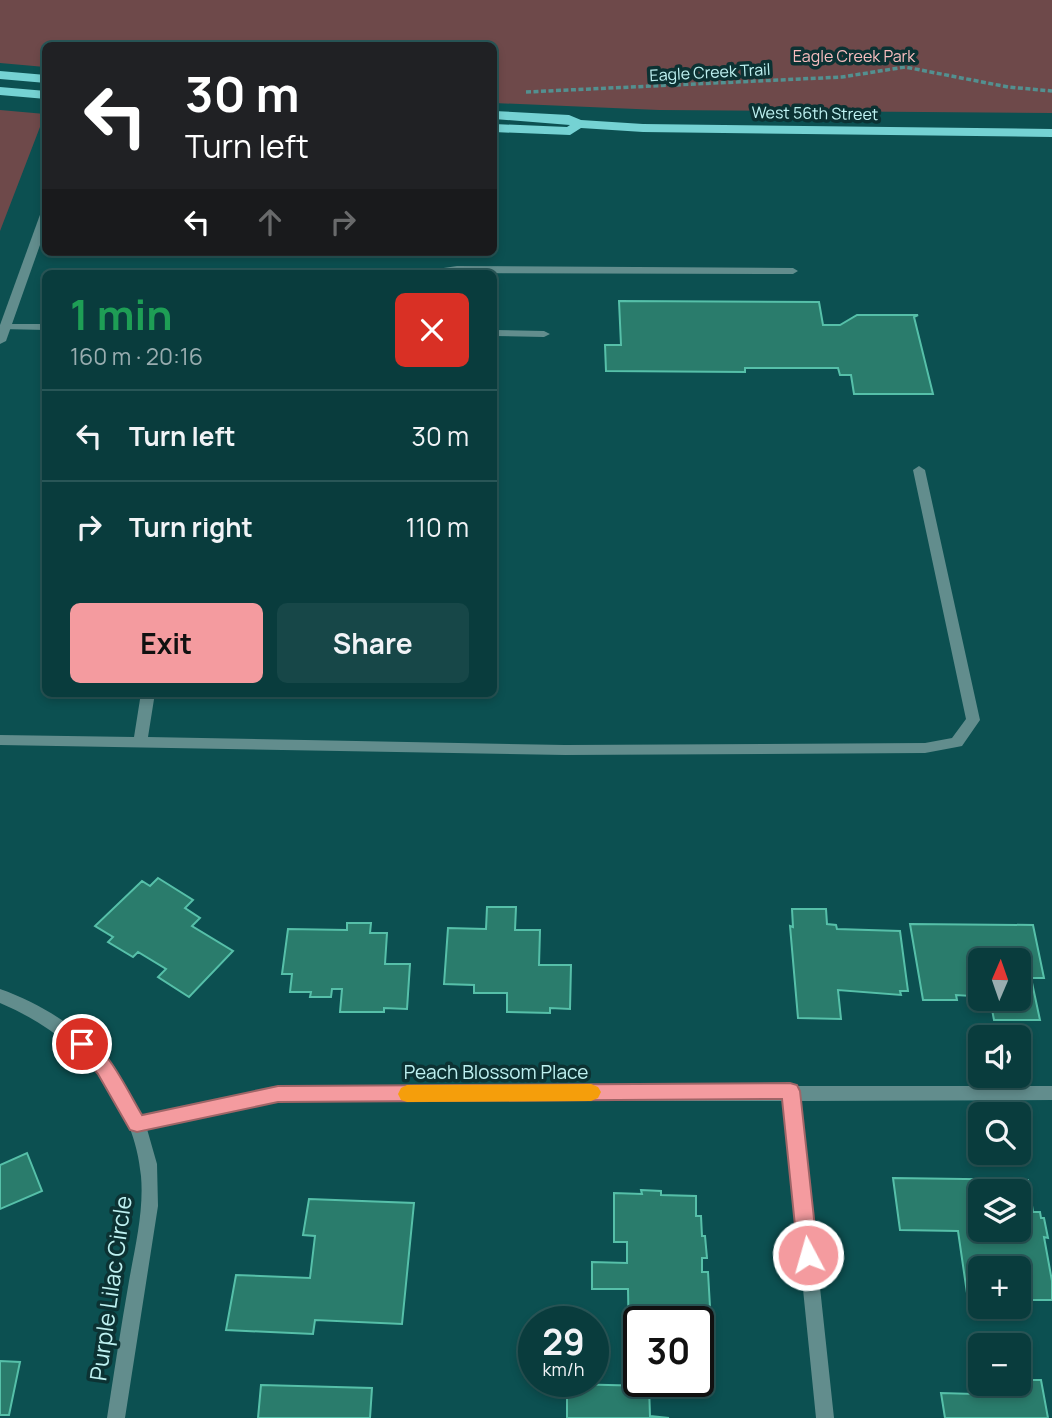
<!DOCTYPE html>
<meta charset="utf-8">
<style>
:root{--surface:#093c3d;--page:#174748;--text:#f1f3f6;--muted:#99adb0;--line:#295657;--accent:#f49b9f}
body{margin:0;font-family:Manrope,sans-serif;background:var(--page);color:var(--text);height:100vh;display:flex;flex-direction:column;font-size:26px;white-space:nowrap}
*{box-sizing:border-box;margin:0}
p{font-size:23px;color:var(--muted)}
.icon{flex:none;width:38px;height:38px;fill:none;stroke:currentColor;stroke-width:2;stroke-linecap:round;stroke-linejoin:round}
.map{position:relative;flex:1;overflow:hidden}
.details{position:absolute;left:42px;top:270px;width:455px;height:427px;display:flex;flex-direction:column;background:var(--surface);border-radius:10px;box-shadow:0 4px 10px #0003,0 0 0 2px var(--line)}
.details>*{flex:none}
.hud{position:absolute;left:42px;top:42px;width:455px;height:214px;border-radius:10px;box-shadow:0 4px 10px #0003,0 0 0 2px var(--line);background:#202124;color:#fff;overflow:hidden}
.needle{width:46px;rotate:2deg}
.fabs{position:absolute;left:968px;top:948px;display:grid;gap:14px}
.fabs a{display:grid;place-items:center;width:63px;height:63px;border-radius:10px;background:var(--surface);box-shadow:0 4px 10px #0003,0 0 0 2px var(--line);font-size:35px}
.speed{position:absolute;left:518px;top:1306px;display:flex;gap:14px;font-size:35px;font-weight:700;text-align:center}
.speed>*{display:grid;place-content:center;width:91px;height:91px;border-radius:50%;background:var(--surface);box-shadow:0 4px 10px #0003,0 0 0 2px var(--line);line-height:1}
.speed small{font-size:18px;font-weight:400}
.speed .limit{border:4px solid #111;border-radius:10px;background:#fff;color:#111}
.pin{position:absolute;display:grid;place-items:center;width:60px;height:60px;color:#fff;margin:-30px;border:4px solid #fff;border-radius:50%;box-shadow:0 2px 7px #0007}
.me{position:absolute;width:77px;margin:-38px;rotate:354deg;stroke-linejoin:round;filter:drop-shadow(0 0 5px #0008)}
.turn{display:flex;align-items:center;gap:24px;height:147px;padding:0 28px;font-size:32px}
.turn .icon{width:91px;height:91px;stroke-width:2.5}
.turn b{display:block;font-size:49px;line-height:60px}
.lanes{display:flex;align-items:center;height:66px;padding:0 28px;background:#0003;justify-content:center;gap:35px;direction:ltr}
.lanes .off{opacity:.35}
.round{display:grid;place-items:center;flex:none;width:74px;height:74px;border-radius:10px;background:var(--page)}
.headline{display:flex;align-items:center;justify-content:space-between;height:119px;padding:0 28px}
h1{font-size:42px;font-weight:700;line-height:52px;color:#1e9e55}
.cta{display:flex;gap:14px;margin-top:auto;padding:14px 28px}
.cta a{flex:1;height:80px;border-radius:10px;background:var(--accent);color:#111;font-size:28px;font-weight:700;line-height:80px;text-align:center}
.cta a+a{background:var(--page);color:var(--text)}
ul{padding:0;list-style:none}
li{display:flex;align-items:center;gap:21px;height:91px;padding:0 28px;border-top:2px solid var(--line)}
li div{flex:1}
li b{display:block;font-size:26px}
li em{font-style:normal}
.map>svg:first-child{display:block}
.green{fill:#6e494a}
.building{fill:#2a7c6c;stroke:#56c0a9;stroke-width:2;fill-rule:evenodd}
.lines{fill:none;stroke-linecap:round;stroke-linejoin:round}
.path{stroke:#539090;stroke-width:3.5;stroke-dasharray:5 2.5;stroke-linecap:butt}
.service{fill:#628d8d;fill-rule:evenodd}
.minor{fill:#628d8d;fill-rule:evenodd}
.tertiary{fill:#628d8d;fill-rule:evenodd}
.primary{fill:#75d2d3;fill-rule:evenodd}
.route{fill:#f49b9f;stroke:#9f6567;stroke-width:2}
.slow{fill:#f59e0b}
.labels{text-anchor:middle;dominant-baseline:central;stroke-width:7;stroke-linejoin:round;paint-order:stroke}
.far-park-label{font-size:16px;fill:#f8bebf;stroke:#0c3233}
.far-street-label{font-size:16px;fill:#bef1f1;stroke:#0c3233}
.street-label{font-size:19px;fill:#bef1f1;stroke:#0c3233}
.near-street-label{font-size:23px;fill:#bef1f1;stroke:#0c3233}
</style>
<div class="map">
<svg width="1052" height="1418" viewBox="0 0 1052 1418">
<rect width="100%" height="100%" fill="#0c5051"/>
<path class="green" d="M0,0H1052V113L659,110L494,103V46H46L45,67L0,63Z
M0,110L45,114L0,231Z"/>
<path class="building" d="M619,301L819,302L823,325H840L857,315H918L914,317L933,394H854L851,375H840L838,368H745V372L606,371L605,345H621Z
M158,878L193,900L185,908L200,918L192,926L233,951L189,997L158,977L166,969L138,952L133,957L108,942L113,937L95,926L142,881L150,886Z
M487,907H516L515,930H540L539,965H571L570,1009L550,1008V1013L507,1012V993H474V985L444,984L448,928L486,929Z
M792,909H826L827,924L836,925L837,929L900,931L908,991H900L901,995L838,990L841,1019L798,1018L790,926L793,927Z
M347,923H371L370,933H387L385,964H410L407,1009L384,1008V1012H340L342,989H332L331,997H310L311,992H290L292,974H282L288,929L347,930Z
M910,924L1033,925L1044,978H1031L1040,1020H994L990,999H1018V961H980V987H970L971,996L956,995L957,1000H923Z
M27,1153L42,1191L0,1209V1165Z
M893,1178L1028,1180L1033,1212H1040L1041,1218H1044L1048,1238L1044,1237L1052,1281V1300H1018V1269H980V1300H968L958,1231L900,1230ZM980,1192H1018V1230H980Z
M641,1190L661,1191V1195L696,1196V1216H701L702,1236H705L707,1258H702V1272H708L710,1307L693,1306V1321H639V1347L629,1346L628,1289H592V1262L627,1263V1242H614V1193L642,1194Z
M309,1199L414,1203L402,1324L315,1320L313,1334L226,1330L236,1275L310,1278L315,1236L303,1235Z
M0,1361L20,1362L9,1415H0Z
M971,1380H980V1384H1018V1380H1041L1048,1418H945L941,1393L974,1394Z
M567,1384L649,1386L650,1416L669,1418H567Z
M261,1385L372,1388L370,1418H258Z"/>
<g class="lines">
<path class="path" d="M526,92L842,77L905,67L1008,87L1052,91"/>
<path class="service" d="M457,266L793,268L798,271L793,274L425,273L430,270Z
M5,324H46V330L1,329L0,326Z
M494,330L544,331L550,334L544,337L494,336Z
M919,466L925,470L980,720L962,746L957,747L925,753L565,755L0,745V735L134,737L141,693H155L148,737L565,745L925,743L952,738L966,719L913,470Z"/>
<path class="minor" d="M0,989C62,1011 116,1054 141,1116L278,1087L785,1086L791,1084L797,1086H1052V1100L800,1101L834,1418H816L784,1101H278L147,1129L157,1164L158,1206L125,1418H107C114,1372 121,1327 129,1281C135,1247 144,1211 141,1176C134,1095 72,1033 0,1003Z"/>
<path class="tertiary" d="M46,209V228L6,341L0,344V325L41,212Z"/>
<path class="primary" d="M0,71L46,75V83L0,79Z
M0,87L46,91V99L0,95Z
M494,111L569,115L581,120L643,124L1052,129V137L643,132L581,128L570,135L494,132V124L567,127L570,125L494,119Z"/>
</g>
<path class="route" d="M82,1036C107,1045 128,1092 142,1115L278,1086L790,1083L797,1085L800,1091L818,1255L815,1261L808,1264L801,1261L798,1255L782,1099L278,1102L137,1132L130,1130L98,1074L72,1044L75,1038Z"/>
<path class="slow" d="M591,1084L598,1087L601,1092L598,1098L591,1101L407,1102L401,1100L398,1094L401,1088L407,1085Z"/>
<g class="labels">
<g class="far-park-label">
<text x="854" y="56">Eagle Creek Park</text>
</g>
<g class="far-street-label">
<text transform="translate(710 72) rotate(-3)">Eagle Creek Trail</text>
<text transform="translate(815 113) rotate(1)">West 56th Street</text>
</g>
<g class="street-label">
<text x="496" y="1072">Peach Blossom Place</text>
</g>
<g class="near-street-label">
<text transform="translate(110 1288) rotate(-82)">Purple Lilac Circle</text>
</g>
</g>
</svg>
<div class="fabs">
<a><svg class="needle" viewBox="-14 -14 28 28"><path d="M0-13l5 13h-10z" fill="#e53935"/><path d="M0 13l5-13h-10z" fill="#99adb0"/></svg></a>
<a><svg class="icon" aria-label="sound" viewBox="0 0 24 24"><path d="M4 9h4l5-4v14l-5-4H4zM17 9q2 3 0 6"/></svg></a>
<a><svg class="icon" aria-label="search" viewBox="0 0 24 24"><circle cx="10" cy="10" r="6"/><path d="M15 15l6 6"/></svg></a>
<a><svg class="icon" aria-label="layers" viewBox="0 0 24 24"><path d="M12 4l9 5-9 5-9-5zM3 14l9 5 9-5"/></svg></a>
<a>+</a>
<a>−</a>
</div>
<div class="speed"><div>29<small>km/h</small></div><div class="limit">30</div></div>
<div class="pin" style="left:82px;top:1044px;background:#d93025"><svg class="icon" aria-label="arrive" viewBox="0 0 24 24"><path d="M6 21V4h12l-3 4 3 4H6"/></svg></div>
<svg class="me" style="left:808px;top:1255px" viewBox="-20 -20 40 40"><circle r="17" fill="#f49b9f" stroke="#fff" stroke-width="3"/><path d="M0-11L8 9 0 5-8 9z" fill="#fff"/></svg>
<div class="hud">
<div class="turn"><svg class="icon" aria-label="left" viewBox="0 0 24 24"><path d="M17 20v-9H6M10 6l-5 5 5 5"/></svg><div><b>30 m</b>Turn left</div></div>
<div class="lanes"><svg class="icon" aria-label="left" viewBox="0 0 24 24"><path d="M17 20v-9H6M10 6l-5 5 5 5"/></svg><svg class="icon off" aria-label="ahead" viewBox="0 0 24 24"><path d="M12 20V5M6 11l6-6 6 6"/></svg><svg class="icon off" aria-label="right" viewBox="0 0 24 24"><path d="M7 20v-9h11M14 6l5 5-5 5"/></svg></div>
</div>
<section class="details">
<div class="headline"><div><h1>1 min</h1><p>160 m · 20:16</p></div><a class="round" style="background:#d93025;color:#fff"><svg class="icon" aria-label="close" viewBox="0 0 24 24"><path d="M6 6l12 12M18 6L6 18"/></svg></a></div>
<ul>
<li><svg class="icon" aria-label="left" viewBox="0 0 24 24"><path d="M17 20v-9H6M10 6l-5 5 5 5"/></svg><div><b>Turn left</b></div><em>30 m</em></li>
<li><svg class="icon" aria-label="right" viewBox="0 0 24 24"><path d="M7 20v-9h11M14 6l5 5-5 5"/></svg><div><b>Turn right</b></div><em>110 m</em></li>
</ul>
<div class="cta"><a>Exit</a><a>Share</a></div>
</section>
</div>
